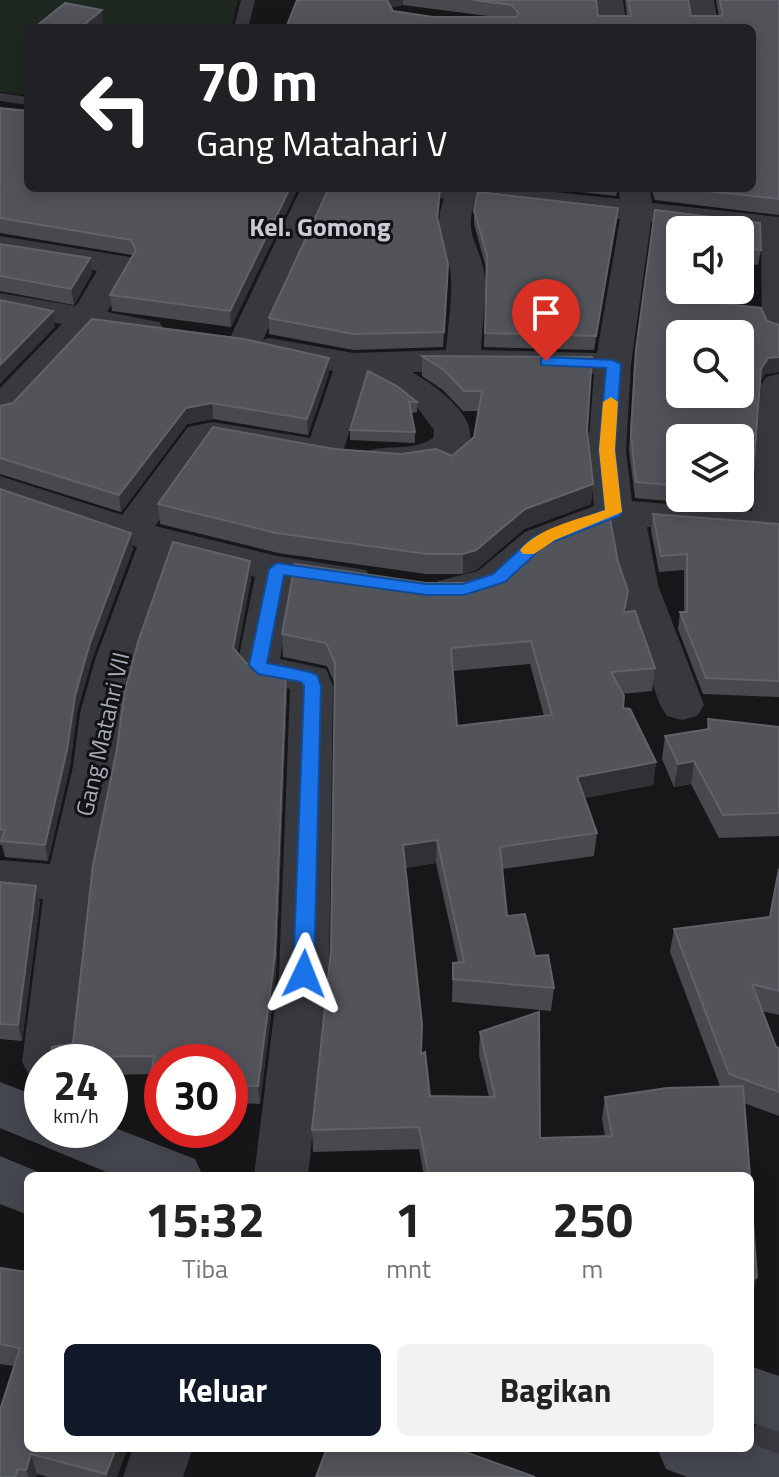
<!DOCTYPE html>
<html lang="id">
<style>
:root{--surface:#fff;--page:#f2f2f2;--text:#222;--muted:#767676;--accent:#111827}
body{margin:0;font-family:"Titillium Web",sans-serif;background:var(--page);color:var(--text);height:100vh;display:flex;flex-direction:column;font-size:30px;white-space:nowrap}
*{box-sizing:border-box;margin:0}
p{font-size:26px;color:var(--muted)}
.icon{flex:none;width:44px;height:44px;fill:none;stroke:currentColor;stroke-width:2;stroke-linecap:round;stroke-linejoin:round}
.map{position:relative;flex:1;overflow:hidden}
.drawer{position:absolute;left:24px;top:1172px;width:730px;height:280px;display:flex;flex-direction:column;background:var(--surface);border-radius:12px;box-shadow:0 4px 20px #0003}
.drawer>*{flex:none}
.top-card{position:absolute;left:24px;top:24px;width:732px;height:168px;border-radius:12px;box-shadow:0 4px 20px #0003;background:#202124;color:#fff;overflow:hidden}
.tools{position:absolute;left:666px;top:216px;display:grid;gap:16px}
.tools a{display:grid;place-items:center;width:88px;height:88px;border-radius:12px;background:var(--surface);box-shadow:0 4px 20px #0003;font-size:40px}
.speed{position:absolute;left:24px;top:1044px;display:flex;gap:16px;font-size:40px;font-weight:700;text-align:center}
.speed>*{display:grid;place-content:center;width:104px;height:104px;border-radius:50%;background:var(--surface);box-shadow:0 4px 20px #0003;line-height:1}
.speed small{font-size:20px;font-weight:400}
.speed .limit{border:12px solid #d22;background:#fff;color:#111}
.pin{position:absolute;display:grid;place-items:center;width:68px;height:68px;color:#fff;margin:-82px -34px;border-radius:50% 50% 50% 0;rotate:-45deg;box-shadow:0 0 8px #0007}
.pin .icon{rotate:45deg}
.me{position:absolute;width:88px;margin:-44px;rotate:2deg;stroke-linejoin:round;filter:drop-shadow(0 0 6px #0008)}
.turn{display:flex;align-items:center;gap:28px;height:168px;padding:0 40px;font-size:36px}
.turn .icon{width:104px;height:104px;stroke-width:2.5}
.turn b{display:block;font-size:56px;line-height:68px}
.eta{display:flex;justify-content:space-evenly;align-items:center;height:136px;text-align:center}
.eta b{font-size:48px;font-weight:700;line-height:56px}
.cta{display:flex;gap:16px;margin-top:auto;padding:16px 40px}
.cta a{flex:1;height:92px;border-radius:12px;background:var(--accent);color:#fff;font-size:32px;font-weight:700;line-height:92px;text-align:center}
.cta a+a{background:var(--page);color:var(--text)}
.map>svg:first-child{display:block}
.green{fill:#1e2820}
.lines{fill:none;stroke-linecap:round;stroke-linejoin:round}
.service{fill:#38393f;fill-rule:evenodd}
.minor{fill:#38393f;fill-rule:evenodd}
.tertiary{fill:#38393f;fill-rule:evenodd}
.secondary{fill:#45474f;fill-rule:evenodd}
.wall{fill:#48494e;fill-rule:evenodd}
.shaded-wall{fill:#303134}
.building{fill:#53545a;stroke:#606269;stroke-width:2;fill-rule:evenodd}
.route{fill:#1a73e8;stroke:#114b97;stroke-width:2}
.slow{fill:#f59e0b}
.labels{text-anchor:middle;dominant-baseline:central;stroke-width:6;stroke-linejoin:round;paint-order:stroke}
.street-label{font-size:24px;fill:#a8adba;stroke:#121214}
.far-district-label{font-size:26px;font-weight:bold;fill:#c9ccd6;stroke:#121214}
</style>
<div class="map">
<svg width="779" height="1477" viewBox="0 0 779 1477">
<rect width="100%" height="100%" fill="#171719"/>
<path class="green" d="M0,0H238L231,28H28V95L0,92Z"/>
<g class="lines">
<path class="service" d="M241,0H255L248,28H234Z
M0,93L28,97V105L0,101Z"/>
<path class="minor" d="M595,0H623L627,28H599Z
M686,0H714L719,28H691Z
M301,188H333L263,340L270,338L353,353L446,350C448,327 452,302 451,279C449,243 430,237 444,199L422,195L417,188H517L620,199L618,188H650L652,203L779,217V338L767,335L762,328L761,235L651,222L631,364L626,450L632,501L752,511L761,385L766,377L779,374V538L647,527L658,585L704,705L697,716L682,720L667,716L660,705L618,585L608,528L553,550L505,591L452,603L438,599L432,590L438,581L478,571L525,532L594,506L588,450L594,374L412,372C452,395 510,446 431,465C410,471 391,471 370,466L364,458L370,450C391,445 414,451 433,438L434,430L417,407L366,377L343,452L337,460L324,463L213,444L155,526L277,556L366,570L372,579L366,588L352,592L294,584L280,659L326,669L333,686L329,974L308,1176H254L279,974L290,689L248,679L237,665L255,577L173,557L137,660L124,713L117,767L93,883L74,1062H42V1081L30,1077L22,1062L43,899L0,896V860L50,864L73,767L80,713L95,660L137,547L0,501V476L122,515L188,427L213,422L310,438L333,371L258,356L253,350L245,352L233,349L228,342ZM475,202L620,219L597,353L481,350C482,327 486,303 485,280C483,247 462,237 475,202Z
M0,236L130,257L135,264L107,312L159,322L164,329L159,336L147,339L95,330L13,417L0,420V388L62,324L0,313V293L76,306L97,271L0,256Z
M133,1448H193L183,1477H123Z"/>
<path class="tertiary" d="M779,1411V1477H734L746,1448H750V1438L758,1420Z"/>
<path class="secondary" d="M0,1082L42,1098V1130H110V1126L195,1159L203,1176H116L0,1128Z
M0,1156L48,1176H28V1215L0,1204Z
M750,1366L779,1376V1432L750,1422Z
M750,1443L779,1454V1477H687L666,1469L657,1448H750Z"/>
</g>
<path class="wall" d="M297,0H596L598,16H627L625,0H688L691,16H719L716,0H779V215L655,200L651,188H752L286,28ZM403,5L495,17H433L393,11L391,9L392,7Z
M0,108L28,188H298L231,327L112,311L110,295L132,255L0,233Z
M545,188H618L616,196Z
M440,201L438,221L448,279L443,347L353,350L269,334V318Z
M618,208L594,350L484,347L486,268L474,224V211Z
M655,210L760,223L761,250L758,265L740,263V230H680V290H730L727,304L761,308L767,321L779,325V372L765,374L760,382L752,492L749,508L635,498L629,450L634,364ZM680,334H740V394H680ZM680,438H740V498H680Z
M0,244L90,258L92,273L74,305L0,291Z
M422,356L587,430L593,484L591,504L524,529L476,570L463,574H426L278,553L160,524L158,504L334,449L401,454L452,456L474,437L478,411H463L443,390L422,376Z
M329,358V373L308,435L213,419L187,424L121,512L0,474V406Z
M368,371L417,402V412L411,413L415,432V443L350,440V430Z
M0,489L133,549L92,659L77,712L70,766L48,861L5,857L2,845H0Z
M653,514L779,524V697L703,694L678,629L680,612H684V570L659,572L651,530Z
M250,561L251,579L237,653L246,663L287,691L276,974L260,1104L230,1103V1062H162V1102H152L150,1084L151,1074L110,1075V1062H52L51,1057L73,1044L117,749Z
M618,562L628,591L625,612L655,668L652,691L622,694L623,708L656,762L653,785L585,798L597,833L594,856L502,869L507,916L535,956L554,988L551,1011L452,1002L453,963L458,962L436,863L405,868L422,1053L430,1096L489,1097L479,1055L480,1032L540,1138L605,1136L602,1119L605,1097L720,1086L670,952L674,929L769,917L779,866V1015L762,1011L776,1047L779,1048V1116L744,1103L750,1176H424L419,1149L313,1152L312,1130L331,951L335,684L327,666L283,657L282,634L426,583H466ZM530,664L544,716L457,726L453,671Z
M708,719L779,727V836L719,838L691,784L674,787L662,759L665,736L707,729Z
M0,882L40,902L22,1041L0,1039Z
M0,1268L117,1477H48L37,1474L36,1477H0L14,1366L0,1364Z"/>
<path class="shaded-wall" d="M386,0H403V5L392,7L386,14Z
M102,10L103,28H80Z
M290,188H298L231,327L230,311Z
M618,208L616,222L594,350L596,336Z
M90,258L92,273L74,305L71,289Z
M53,311L55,327L0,384V365Z
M779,357V372L765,374L758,385L761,369L768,358Z
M329,358V373L308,435L307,419Z
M212,403L213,419L187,424L121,512L119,495L186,408Z
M593,484L591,504L524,529L476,570L463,574V554L525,509Z
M131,533L133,549L92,659L77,712L70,766L48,861L45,845L75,696L90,643Z
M250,561L251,579L235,667L233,648Z
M286,673L287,691L276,974L260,1104L258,1086Z
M694,761L691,784L674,787L678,764Z
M656,762L653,785L575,800L577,777Z
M437,840L436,863L402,868L403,845Z
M36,886L40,902L22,1041L18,1025Z
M757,1277L752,1298L750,1299V1281Z
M116,1448H128L117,1477H107L106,1474Z
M31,1454L37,1474L36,1477H29L26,1470Z"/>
<path class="building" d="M297,0H387L393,11L433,17H516L519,14L512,5L473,0H596L598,16H631L628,0H688L691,16H723L720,0H779V199L680,188H752V28H286Z
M65,3L102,10L80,28H34Z
M0,108L28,111V188H290L230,311L110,295L136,250L131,240L0,218Z
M329,188H440L437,217L448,264L444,332L353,334L269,318Z
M478,192L618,208L596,336L485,333L487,255L474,211Z
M655,210L760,223L761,250L740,247V230H680V290H729L727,304L761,308L767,321L779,325V357L768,358L761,369L752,492L740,491V438H680V486L636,482L631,434L636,349ZM680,334H740V394H680Z
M0,244L90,258L71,289L0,276Z
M0,300L53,311L0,365Z
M92,319L244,339L329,358L307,419L212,403L186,408L119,495L0,458V406L13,403Z
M422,356L592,357L587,430L593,484L525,509L476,550L463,554H427L276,533L158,504L213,427L334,449L401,454L436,449L452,456L474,437L482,391H464L444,370Z
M368,371L397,386L417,402H409L415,432L350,430Z
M0,489L131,533L90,643L75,696L67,750L45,845L1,841L5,830L0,829Z
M608,509L618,562L628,591L624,612L635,611L655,668L611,672L624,696L623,708L630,709L656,762L577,777L597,833L500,847L507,916L525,914L535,956L548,955L554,988L453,979V963L464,962L437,840L403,845L422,1024L421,1054L425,1052L430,1096L495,1097L480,1032L539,1012L540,1138L612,1136L605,1097L667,1088L743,1086L750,1176H429L419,1127L312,1130L331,951L335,663L326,643L282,634L295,564L426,583H466L507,571L556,530ZM531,641L552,715L457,726L451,648Z
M653,514L779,524V681L706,678L680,612H687V554L661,556Z
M173,542L250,561L233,648L246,663L286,673L275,955L258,1086L230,1085V1062H162V1084H150L154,1056L51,1057L52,1047L73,1044L93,865L117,749L124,695L138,642Z
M708,719L779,727V813L723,815L694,761L678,764L665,736L709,729Z
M779,869V991L752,984L776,1047L779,1048V1092L729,1074L674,929L770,917Z
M0,882L36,886L18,1025L0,1024Z
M750,1181L757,1277L750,1281Z
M0,1268L28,1272V1448H116L106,1474L31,1454L26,1470L18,1469L15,1477H0V1410L20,1348L0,1344Z
M327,1448H454L535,1477H316Z"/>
<path class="route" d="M546,357L613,360L621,364L615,450L622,512L619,516L545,545L505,582L464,595H426L284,575L267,663L310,672L317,675L321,686L314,974L311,979H296L293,974L304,686L301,682L258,674L249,665L269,569L277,563L426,584H463L493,574L533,537L605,510L599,450L606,368L541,365V358Z"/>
<path class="slow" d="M611,397L618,402L615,450L622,512L555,540L534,554H523L520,550C540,527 577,520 605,510L599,450L603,402Z"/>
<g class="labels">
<g class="street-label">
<text transform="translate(102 734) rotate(-77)">Gang Matahri VII</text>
</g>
<g class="far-district-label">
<text x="320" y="226">Kel. Gomong</text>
</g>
</g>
</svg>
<div class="tools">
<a><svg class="icon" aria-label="sound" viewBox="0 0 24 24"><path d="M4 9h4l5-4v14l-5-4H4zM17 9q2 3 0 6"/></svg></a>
<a><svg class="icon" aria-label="search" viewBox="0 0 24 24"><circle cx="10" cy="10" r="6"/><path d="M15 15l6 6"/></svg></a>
<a><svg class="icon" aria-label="layers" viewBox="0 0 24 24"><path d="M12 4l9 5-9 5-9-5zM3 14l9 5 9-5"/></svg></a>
</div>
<div class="speed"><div>24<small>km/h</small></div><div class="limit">30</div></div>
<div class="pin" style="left:546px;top:361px;background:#d93025"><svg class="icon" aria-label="arrive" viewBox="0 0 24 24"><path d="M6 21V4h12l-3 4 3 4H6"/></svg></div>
<svg class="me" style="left:304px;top:974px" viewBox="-20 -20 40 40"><path d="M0-17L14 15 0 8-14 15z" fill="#1a73e8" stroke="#fff" stroke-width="4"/></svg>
<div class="top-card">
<div class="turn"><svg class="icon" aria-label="left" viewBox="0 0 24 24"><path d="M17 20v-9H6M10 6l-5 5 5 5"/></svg><div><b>70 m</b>Gang Matahari V</div></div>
</div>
<section class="drawer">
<div class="eta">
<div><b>15:32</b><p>Tiba</p></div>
<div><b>1</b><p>mnt</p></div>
<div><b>250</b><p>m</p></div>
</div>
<div class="cta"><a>Keluar</a><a>Bagikan</a></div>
</section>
</div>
